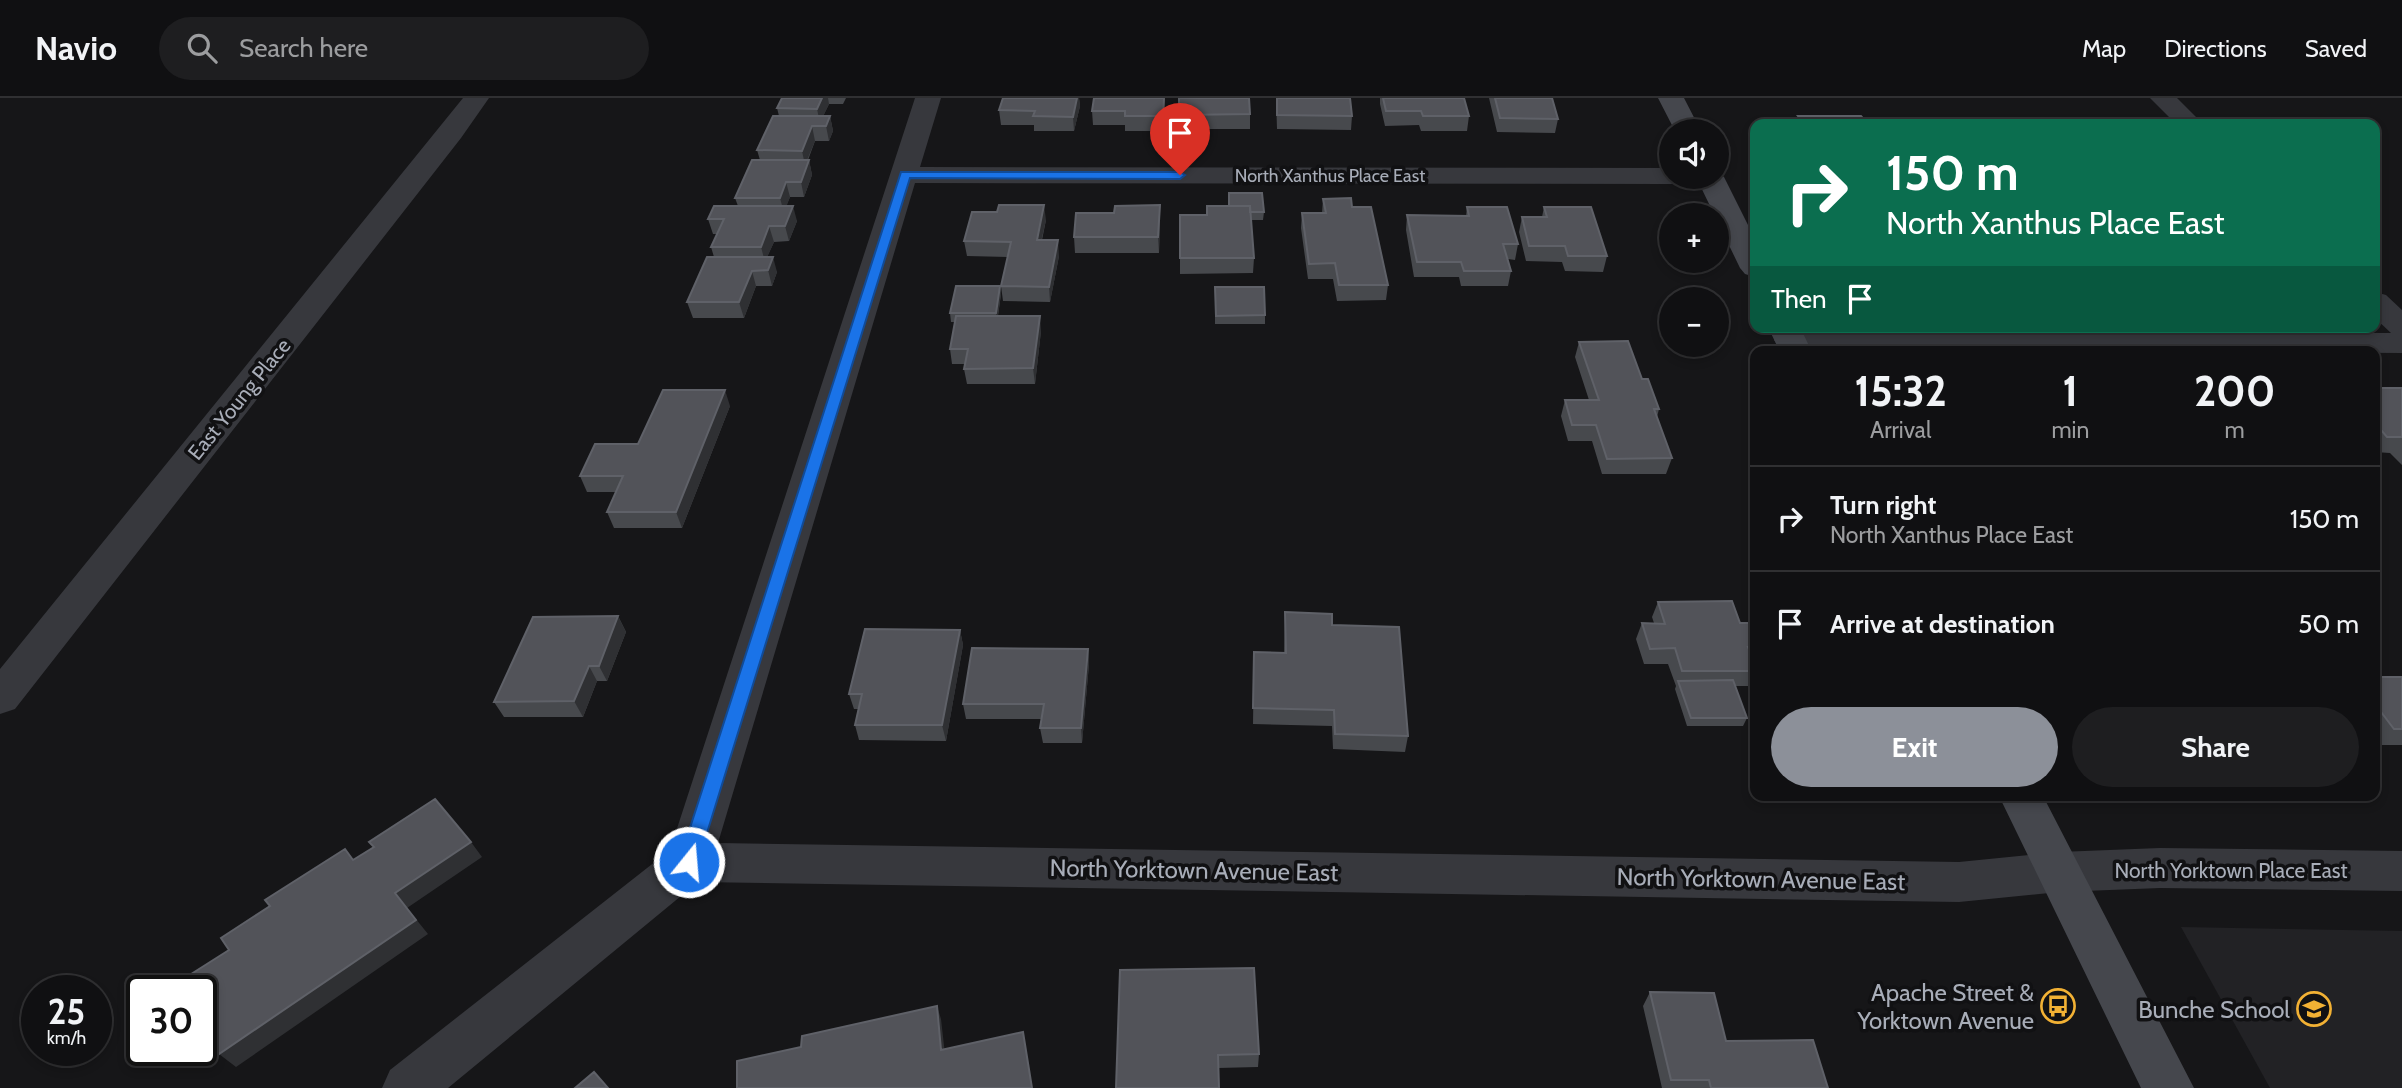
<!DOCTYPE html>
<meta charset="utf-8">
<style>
:root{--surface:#101012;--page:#1e1e20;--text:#f1f3f6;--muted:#9c9d9f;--line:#303032;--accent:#8c9099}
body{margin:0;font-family:Cabin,sans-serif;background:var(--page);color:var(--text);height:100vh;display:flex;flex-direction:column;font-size:26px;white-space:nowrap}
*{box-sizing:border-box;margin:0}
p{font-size:23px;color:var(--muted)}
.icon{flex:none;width:38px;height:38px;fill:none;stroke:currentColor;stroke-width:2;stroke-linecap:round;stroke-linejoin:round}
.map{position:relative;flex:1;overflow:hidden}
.details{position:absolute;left:1750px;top:248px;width:630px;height:455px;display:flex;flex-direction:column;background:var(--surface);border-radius:14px;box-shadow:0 4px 10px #0003,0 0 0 2px var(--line)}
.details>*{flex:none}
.hud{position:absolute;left:1750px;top:21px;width:630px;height:214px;border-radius:14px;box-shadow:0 4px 10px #0003,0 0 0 2px var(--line);background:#0b6e4f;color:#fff;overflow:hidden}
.controls{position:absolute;left:1659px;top:21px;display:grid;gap:14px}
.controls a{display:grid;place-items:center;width:70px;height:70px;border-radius:50%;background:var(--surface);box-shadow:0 4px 10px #0003,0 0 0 2px var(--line);font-size:35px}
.speed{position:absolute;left:21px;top:877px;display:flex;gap:14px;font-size:35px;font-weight:700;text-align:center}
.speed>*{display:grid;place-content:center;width:91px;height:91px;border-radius:50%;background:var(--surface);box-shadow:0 4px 10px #0003,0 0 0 2px var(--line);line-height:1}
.speed small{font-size:18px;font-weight:400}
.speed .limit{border:4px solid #111;border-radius:10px;background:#fff;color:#111}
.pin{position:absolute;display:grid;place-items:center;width:60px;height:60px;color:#fff;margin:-72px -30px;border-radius:50% 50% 50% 0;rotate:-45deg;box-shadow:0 0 7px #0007}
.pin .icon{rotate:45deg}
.me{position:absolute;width:77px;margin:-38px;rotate:17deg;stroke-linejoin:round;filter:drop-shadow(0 0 5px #0008)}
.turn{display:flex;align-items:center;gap:24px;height:147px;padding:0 21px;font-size:32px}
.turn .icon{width:91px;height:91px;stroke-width:2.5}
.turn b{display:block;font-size:49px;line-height:60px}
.then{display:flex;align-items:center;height:66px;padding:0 21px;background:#0003;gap:14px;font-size:26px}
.eta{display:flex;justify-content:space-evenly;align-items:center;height:119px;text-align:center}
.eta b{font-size:42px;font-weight:700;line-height:49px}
.cta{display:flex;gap:14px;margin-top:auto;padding:14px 21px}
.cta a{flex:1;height:80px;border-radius:42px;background:var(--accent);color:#fff;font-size:28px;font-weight:700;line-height:80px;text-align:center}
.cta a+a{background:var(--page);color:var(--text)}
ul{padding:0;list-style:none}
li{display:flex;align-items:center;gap:21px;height:105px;padding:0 21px;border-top:2px solid var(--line)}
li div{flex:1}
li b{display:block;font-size:26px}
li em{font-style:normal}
header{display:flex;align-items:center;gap:42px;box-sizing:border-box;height:98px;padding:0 35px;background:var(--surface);border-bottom:2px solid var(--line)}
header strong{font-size:33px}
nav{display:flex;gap:38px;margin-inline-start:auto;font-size:24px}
.search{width:490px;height:63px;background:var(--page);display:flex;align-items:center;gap:18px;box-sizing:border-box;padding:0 24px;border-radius:38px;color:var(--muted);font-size:26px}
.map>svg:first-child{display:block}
.built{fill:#222225}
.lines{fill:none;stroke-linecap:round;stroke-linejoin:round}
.minor{fill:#37383d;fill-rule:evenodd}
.secondary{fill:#45474d;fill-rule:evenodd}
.wall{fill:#47494d}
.shaded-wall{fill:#2f3033}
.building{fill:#525359;stroke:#5f6168;stroke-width:2}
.route{fill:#1a73e8;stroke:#114b97;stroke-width:2}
.labels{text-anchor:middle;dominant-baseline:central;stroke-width:7;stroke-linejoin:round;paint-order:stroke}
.far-street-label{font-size:18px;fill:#a8adb8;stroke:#111113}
.street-label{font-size:21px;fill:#a8adb8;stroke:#111113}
.near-street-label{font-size:24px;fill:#a8adb8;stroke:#111113}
.near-poi-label{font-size:24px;fill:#a8adb8;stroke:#111113;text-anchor:end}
</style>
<header>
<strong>Navio</strong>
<div class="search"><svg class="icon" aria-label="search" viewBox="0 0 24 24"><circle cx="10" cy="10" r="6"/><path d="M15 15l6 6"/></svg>Search here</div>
<nav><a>Map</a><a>Directions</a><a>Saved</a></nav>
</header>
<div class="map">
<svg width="2402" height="990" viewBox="0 0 2402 990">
<rect width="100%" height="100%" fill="#161618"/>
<path class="built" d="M2181,829L2402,833V990H2270Z"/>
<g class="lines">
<path class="minor" d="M463,0H489L461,40L15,611L0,616V571Z
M915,0H941L920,69L1671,70V79H1684L1681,84L1671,86L915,85L718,745L1959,764L2059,754L2160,750L2402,753V793L2160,790L2059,794L1959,804L698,784L448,990H382L390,972L670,752Z
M2150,0H2177L2203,26H2176Z
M2375,194L2386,197L2402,212V255L1790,251L1779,249L1774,242L1779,235L1790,233L2391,235L2375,220Z"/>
<path class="secondary" d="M1658,0H1684L1701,33H1675Z
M1717,73L1724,79L1755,141V179L1745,176L1740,170L1696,79H1717Z
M1768,229H1800L1812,254H1780Z
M1999,698H2043L2194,990H2141Z"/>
</g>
<path class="wall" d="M782,0H846L843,6H829L823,18H830L833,33L829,43H815L808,62H809L812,77L804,99H790L786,108L797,123L789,143L774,144L767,159L777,174L772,188H756L744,220H693L687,204L714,159L711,149L717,136H713L708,121L738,108L735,100L760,62L757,52L779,18L777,10Z
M1003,0H1079L1080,8L1074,33H1034V27H1001L999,12Z
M1165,0L1163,33H1125V27H1093L1092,13Z
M1179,0L1250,16V31H1179Z
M1276,0L1352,18L1351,32L1277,31Z
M1380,0H1464L1469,18L1467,33H1421L1419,27L1385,28L1380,6Z
M1489,0H1552L1558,21L1555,35L1497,34Z
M1798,18L1868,26H1795Z
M1323,101L1352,109L1388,187L1386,202L1337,203L1333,181H1308L1301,130L1302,115H1322Z
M1207,108L1264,114L1263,122H1251L1254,160L1253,175L1180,176V117H1207Z
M1467,109L1518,146L1515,162L1508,161L1511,173L1508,188H1461L1459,179H1414L1406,132L1407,117L1466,118Z
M1544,109L1607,158L1603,174L1565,173L1562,164L1526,163L1519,134L1522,119H1542Z
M1046,122L1042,142L1059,158L1050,204L1003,203L1001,188L1008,159L967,158L964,143Z
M1160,122L1159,155H1075L1074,139Z
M1000,188L1001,196L998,218L1041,233L1035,286H967L964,271L965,266H952L950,251L955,224H951L950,215Z
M1215,189L1265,217V226H1215Z
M1579,244L1642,281L1659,311L1657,319L1672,360L1666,376H1602L1592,343H1568L1561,318L1565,302H1589L1575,259Z
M2375,290H2402V367L2390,355L2375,354Z
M730,308L682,430H614L607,414L616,394H587L580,378L638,346Z
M1658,504L1740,525H1755V565H1754L1755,576L1750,588H1735L1747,620L1743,628H1687L1675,591L1676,588L1668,566H1644L1636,541L1642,525H1654L1652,519Z
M1285,514L1332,527L1408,638L1405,654L1333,651L1332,628L1253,626L1254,554L1284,555Z
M618,518L626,534L607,583H597L583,619H504L494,604Z
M960,532L963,547L946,643L859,642L855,627L858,611H854L849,596Z
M1088,551L1089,566L1082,645H1043L1040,630L1042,621H966L963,606Z
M2375,579H2402V647H2377L2375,643Z
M1120,872L1259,956L1258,969L1218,970Z
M1650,894L1726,943L1828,990H1662L1643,908Z"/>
<path class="shaded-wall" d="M822,0H828L829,6L820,25L817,11Z
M1077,0H1079L1080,8L1074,33L1073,19Z
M1164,0H1165L1163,33V18Z
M830,18L833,33L829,43L826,28Z
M812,28L815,43L805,67L802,53Z
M809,62L812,77L804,99L801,84Z
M786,84L790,99L784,115L780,100Z
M1044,107L1046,122L1038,157L1037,142Z
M1160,107V122L1159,155L1158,139Z
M793,108L797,123L789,143L785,128Z
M769,128L774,144L765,164L761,149Z
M1058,142L1059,158L1050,204L1049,189Z
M773,159L777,174L772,188L768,172Z
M752,173L756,188L744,220L739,204Z
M1000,188L1001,196L997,223L996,215Z
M1040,218L1041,233L1035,286L1033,270Z
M725,292L730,308L682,430L676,414Z
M618,518L626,534L607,583L599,568Z
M960,532L963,547L946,643L942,627Z
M1088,551L1089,566L1082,645L1081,630Z
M589,568L597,583L583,619L574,603Z
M471,744L482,759L407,810L428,836L236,969L219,956L395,795Z
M937,908L941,921L946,965L941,952Z"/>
<path class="building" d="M782,0H822L817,11L777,10Z
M1003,0H1077L1073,19L1033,18L1035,13L999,12Z
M1094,0H1164L1163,18H1125V13H1092Z
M1179,0H1249L1250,16L1179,17Z
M1277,0H1350L1352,18L1277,17Z
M1383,0H1464L1469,18H1423L1421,13H1386Z
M1495,0H1552L1558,21L1500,20Z
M773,18H830L826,28H812L802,53L757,52Z
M1798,18H1861L1868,26H1804Z
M752,62H809L801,84H786L780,100H735Z
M1229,95H1262L1264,114H1250V108H1229Z
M1351,100L1352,109H1371L1388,187H1339L1335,165L1309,166L1302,115H1326L1323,101Z
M999,107H1044L1037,142H1058L1049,189L1001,188L1011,144L964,143L972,114H997Z
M1160,107L1158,139H1074L1076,115H1114L1115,108Z
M714,108H793L785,128H769L761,149H711L724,121H708Z
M1207,108H1250L1254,160H1180V117H1207Z
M1467,109H1507L1518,146H1503L1511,173H1464L1461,164H1417L1407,117L1469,118Z
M1544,109H1591L1607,158H1568L1565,148H1529L1522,119H1547Z
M707,159H773L768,172L752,173L739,204H687Z
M956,188H1000L996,215H950Z
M1215,189H1264L1265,217L1216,218Z
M956,218H1040L1033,270L964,271L968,251H950Z
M1628,243L1642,281H1648L1659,311H1654L1672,360L1607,361L1596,327H1572L1565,302H1599L1579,244Z
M2375,290H2402V339H2387L2375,325Z
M663,292H725L676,414H607L623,378H580L595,346H638Z
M1732,503L1740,525H1755V549H1748L1755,568V573H1682L1675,550L1650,551L1642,525L1665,526L1658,504Z
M1285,514L1332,516V527L1399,529L1408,638L1335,636L1334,612L1253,610L1254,554L1286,555Z
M618,518L599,568H589L574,603L494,604L533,519Z
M865,531L960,532L942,627H855L862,596H849Z
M972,550L1088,551L1081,630H1040L1044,606H963Z
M2375,579H2402V631H2394L2375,606Z
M1733,582L1747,620H1691L1678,583Z
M435,701L471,744L395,795L416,822L219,956L201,926V892H181L177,885L229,852L221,840L270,808L265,802L345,751L353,762L374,749L369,744Z
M1254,870L1259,956L1218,957L1219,990H1116L1120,872Z
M1650,894L1714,895L1726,943L1813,942L1828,990H1711L1709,982H1671Z
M937,908L941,952L1023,934L1032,990H737V963L801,949L802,938Z
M594,974L608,990H575Z"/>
<path class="route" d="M901,74H1180L1185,77L1180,81L910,80L698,764L695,770L689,772L682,770L679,764Z"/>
<defs>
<g id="bus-ring" transform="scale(1.75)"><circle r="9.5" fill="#111113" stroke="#f2b134" stroke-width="1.5"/><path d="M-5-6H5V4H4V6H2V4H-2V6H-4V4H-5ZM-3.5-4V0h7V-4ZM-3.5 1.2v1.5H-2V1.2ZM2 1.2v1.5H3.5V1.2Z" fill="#f2b134"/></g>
<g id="school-ring" transform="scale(1.75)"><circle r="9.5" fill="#111113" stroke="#f2b134" stroke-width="1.5"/><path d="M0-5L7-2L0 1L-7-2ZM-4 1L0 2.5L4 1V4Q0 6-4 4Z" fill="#f2b134"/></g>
</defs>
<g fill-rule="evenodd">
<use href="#bus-ring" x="2058" y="908"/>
<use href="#school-ring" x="2314" y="911"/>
</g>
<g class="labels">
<g class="far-street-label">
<text x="1330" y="78">North Xanthus Place East</text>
</g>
<g class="street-label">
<text transform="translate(239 301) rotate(-51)">East Young Place</text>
<text x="2231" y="772">North Yorktown Place East</text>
</g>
<g class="near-street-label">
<text transform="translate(1194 772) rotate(1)">North Yorktown Avenue East</text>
<text transform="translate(1761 781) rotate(1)">North Yorktown Avenue East</text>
</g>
<g class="near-poi-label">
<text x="2034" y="894">Apache Street &amp;<tspan x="2034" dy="28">Yorktown Avenue</tspan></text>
<text x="2290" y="911">Bunche School</text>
</g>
</g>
</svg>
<div class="controls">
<a><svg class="icon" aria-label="sound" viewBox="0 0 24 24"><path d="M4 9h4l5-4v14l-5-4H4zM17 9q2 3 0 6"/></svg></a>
<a>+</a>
<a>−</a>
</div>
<div class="speed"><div>25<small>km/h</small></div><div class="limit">30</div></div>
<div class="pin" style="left:1180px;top:77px;background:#d93025"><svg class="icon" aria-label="arrive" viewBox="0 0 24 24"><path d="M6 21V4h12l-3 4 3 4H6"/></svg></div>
<svg class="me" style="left:689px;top:764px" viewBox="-20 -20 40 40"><circle r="17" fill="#1a73e8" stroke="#fff" stroke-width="3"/><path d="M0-11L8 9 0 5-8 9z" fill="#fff"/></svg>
<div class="hud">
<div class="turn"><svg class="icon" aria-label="right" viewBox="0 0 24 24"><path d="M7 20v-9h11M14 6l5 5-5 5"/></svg><div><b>150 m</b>North Xanthus Place East</div></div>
<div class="then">Then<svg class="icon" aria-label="arrive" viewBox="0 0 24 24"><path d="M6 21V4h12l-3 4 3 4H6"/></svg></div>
</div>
<section class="details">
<div class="eta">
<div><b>15:32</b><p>Arrival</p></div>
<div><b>1</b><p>min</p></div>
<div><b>200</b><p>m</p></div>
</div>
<ul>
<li><svg class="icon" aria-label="right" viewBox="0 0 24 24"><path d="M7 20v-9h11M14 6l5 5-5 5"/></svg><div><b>Turn right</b><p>North Xanthus Place East</p></div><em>150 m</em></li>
<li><svg class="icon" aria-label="arrive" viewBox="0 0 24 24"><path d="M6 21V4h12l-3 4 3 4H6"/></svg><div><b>Arrive at destination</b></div><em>50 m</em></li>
</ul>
<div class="cta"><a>Exit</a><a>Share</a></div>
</section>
</div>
